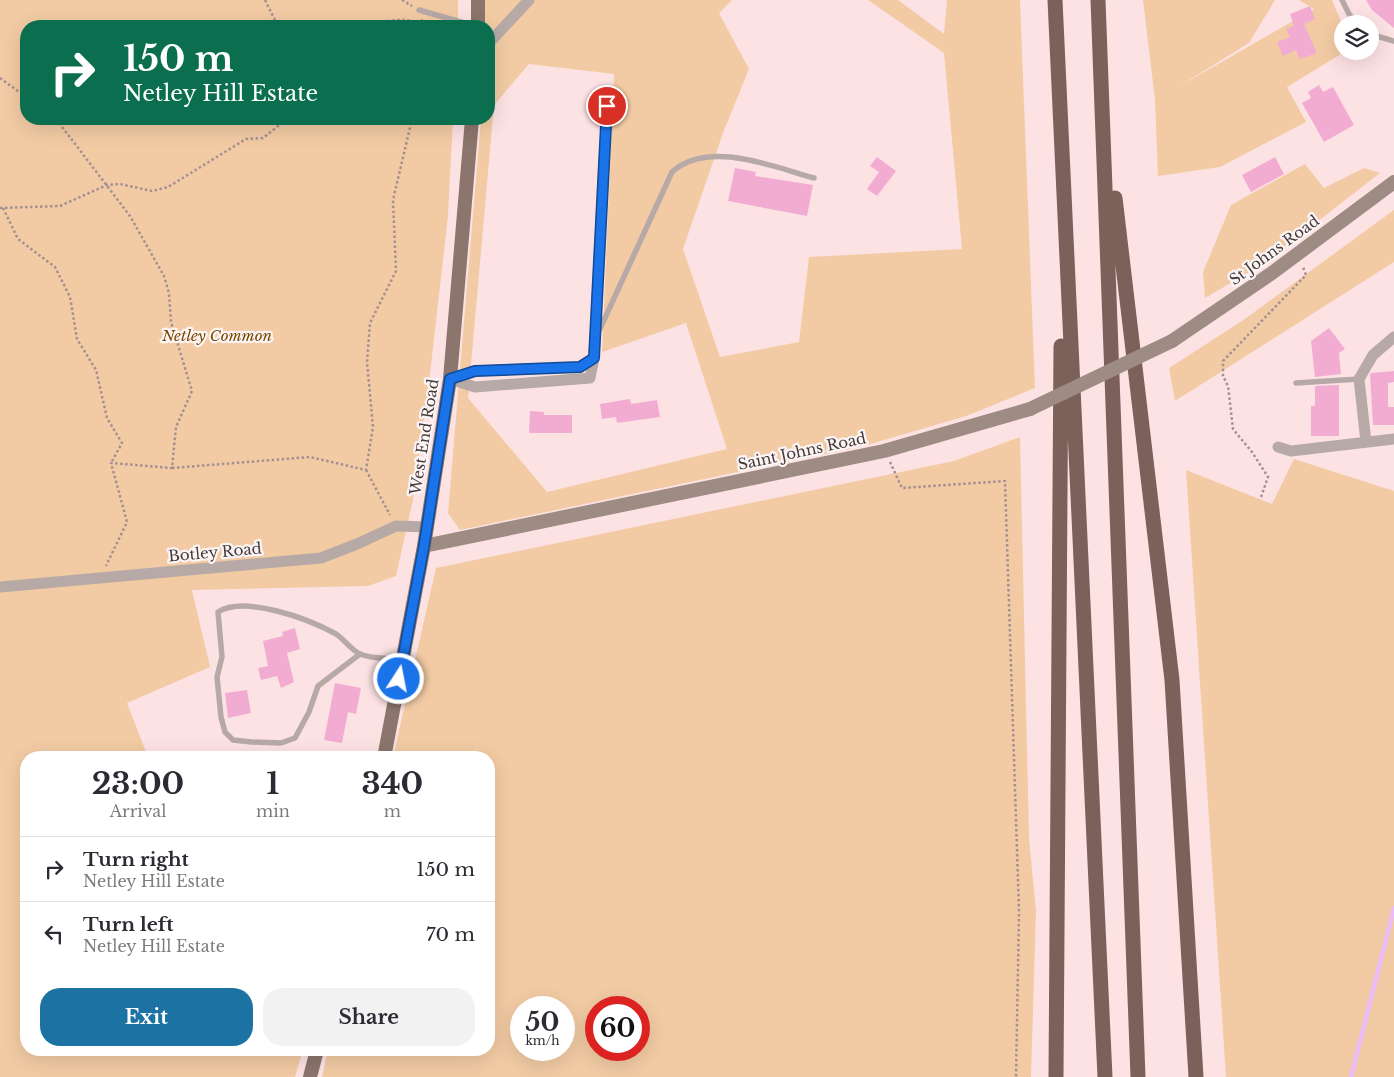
<!DOCTYPE html>
<style>
:root{--surface:#fff;--page:#f2f2f3;--text:#2b2b33;--muted:#7c7c81;--line:#e1e1e2;--accent:#1c72a2}
body{margin:0;font-family:"Libre Baskerville",serif;background:var(--page);color:var(--text);height:100vh;display:flex;flex-direction:column;font-size:19px;white-space:nowrap}
*{box-sizing:border-box;margin:0}
p{font-size:16px;color:var(--muted)}
.icon{flex:none;width:28px;height:28px;fill:none;stroke:currentColor;stroke-width:2;stroke-linecap:round;stroke-linejoin:round}
.map{position:relative;flex:1;overflow:hidden}
.panel{position:absolute;left:20px;top:751px;width:475px;height:305px;display:flex;flex-direction:column;background:var(--surface);border-radius:20px;box-shadow:0 5px 20px #0002}
.panel>*{flex:none}
.banner{position:absolute;left:20px;top:20px;width:475px;height:105px;border-radius:20px;box-shadow:0 5px 20px #0002;background:#0b6e4f;color:#fff;overflow:hidden}
.buttons{position:absolute;left:1334px;top:15px;display:grid;gap:10px}
.buttons a{display:grid;place-items:center;width:45px;height:45px;border-radius:50%;background:var(--surface);box-shadow:0 5px 20px #0002;font-size:25px}
.speed{position:absolute;left:510px;top:996px;display:flex;gap:10px;font-size:25px;font-weight:700;text-align:center}
.speed>*{display:grid;place-content:center;width:65px;height:65px;border-radius:50%;background:var(--surface);box-shadow:0 5px 20px #0002;line-height:1}
.speed small{font-size:12px;font-weight:400}
.speed .limit{border:8px solid #d22;background:#fff;color:#111}
.pin{position:absolute;display:grid;place-items:center;width:42px;height:42px;color:#fff;margin:-21px;border:2px solid #fff;border-radius:50%;box-shadow:0 1px 5px #0007}
.me{position:absolute;width:55px;margin:-28px;rotate:11deg;stroke-linejoin:round;filter:drop-shadow(0 0 4px #0008)}
.turn{display:flex;align-items:center;gap:18px;height:105px;padding:0 20px;font-size:22px}
.turn .icon{width:65px;height:65px;stroke-width:2.5}
.turn b{display:block;font-size:35px;line-height:42px}
.eta{display:flex;justify-content:space-evenly;align-items:center;height:85px;text-align:center}
.eta b{font-size:30px;font-weight:800;line-height:35px}
.primary-button{display:flex;gap:10px;margin-top:auto;padding:10px 20px}
.primary-button a{flex:1;height:58px;border-radius:20px;background:var(--accent);color:#fff;font-size:20px;font-weight:800;line-height:58px;text-align:center}
.primary-button a+a{background:var(--page);color:var(--text)}
ul{padding:0;list-style:none}
li{display:flex;align-items:center;gap:15px;height:65px;padding:0 20px;border-top:1px solid var(--line)}
li div{flex:1}
li b{display:block;font-size:19px}
li em{font-style:normal}
.map>svg:first-child{display:block}
.green{fill:#f2cba4;fill-rule:evenodd}
.lines{fill:none;stroke-linecap:round;stroke-linejoin:round}
.stream{stroke:#ecbdf8;stroke-width:4.5}
.building{fill:#f2acd2}
.path{stroke:#a49092;stroke-width:2.5;stroke-dasharray:2.5 2.5;stroke-linecap:butt}
.service{stroke:#b7aaa6;stroke-width:5.5}
.minor{stroke:#b7aaa6;stroke-width:11}
.secondary{stroke:#9e8b84;stroke-width:14}
.primary{stroke:#8b756d;stroke-width:14}
.motorway{stroke:#7b6159;stroke-width:15}
.secondary-bridge{stroke:#9e8b84;stroke-width:14}
.route-casing{stroke:#114b97;stroke-width:12}
.route{stroke:#1a73e8;stroke-width:9}
.labels{text-anchor:middle;dominant-baseline:central;stroke-width:4.5;stroke-linejoin:round;paint-order:stroke}
.street-label{font-size:15px;fill:#45393a;stroke:#fcf5f6}
.park-label{font-size:15px;font-style:italic;fill:#7a4801;stroke:#fcf5f6}
</style>
<div class="map">
<svg width="1394" height="1077" viewBox="0 0 1394 1077">
<rect width="100%" height="100%" fill="#fde2e4"/>
<path class="green" d="M0,0H458V26H26V119H453L448,216L430,374L413,500L396,576L368,586L192,590L210,667L127,703L148,757L26,758V1050H303L295,1077H0Z
M485,0H732L719,13L749,69L723,133L683,249L720,357L799,342L809,257L962,249L944,53L868,0H898L944,34L947,0H1020L1035,388L966,416L867,445L460,530L448,513L481,119H489V26H484ZM529,64L614,74L602,352L686,323L727,449L547,492L468,398L494,105Z
M1143,0H1275L1249,43L1178,87L1314,9L1299,0H1332L1342,24V51H1346L1287,87L1306,122L1220,167L1158,176L1155,100Z
M1305,164L1324,188L1364,168L1380,173L1263,264L1205,298L1203,272L1231,205Z
M1394,210V262L1175,401L1169,368L1242,321Z
M1020,437L1029,838L1036,911L1031,1077H322L328,1050H489V758L393,757L436,568L954,461ZM521,1008H564V1050H521ZM596,1008H639V1050H596Z
M1294,459L1394,491V1077H1226L1186,470L1272,504Z"/>
<g class="lines">
<path class="stream" d="M1351,1077L1394,908"/>
</g>
<path class="building" d="M1366,0H1394V28L1372,10Z
M1310,6L1315,19L1304,24L1317,53L1300,59L1296,50L1283,56L1277,42L1290,37L1286,29L1294,26L1290,14Z
M1319,85L1323,92L1333,87L1354,125L1324,142L1302,103L1311,98L1308,92Z
M877,157L896,171L877,196L867,189L879,172L870,166Z
M1275,157L1284,174L1251,192L1242,175Z
M735,168L756,172L755,176L813,185L807,216L728,201Z
M1329,328L1345,349L1339,353L1341,374L1315,377L1311,341Z
M1394,371V382L1388,383V407H1394V425H1373L1370,375L1371,373Z
M1339,385V436H1311V406H1315V386Z
M630,399L631,404L657,400L660,417L617,423L616,417L602,419L600,404Z
M530,411L544,412V415H572V433H529Z
M295,628L300,649L287,653L294,682L281,688L277,676L261,680L258,668L268,666L263,641L283,636L282,632Z
M335,683L361,688L356,714L348,712L342,743L324,740Z
M247,690L251,713L228,718L225,693Z"/>
<g class="lines">
<path class="path" d="M265,0L278,26
M402,0L412,6
M373,26C387,19 406,18 420,23L423,19
M418,26L420,23L423,26
M0,78L26,97
M56,119L130,216L164,276L169,293L171,322L192,391L176,427L172,468L111,463L127,522L106,566
M0,208L60,206L107,185L120,184L152,191L168,187L246,139L263,138L287,119
M3,208L18,239L55,267L70,297L77,339L96,370L107,418L122,443L111,463
M890,462L902,488L1005,481L1019,912L1016,1077
M172,468L310,457L366,470L373,427L367,362L370,323L396,271L393,200L412,119
M366,470L390,515
M1261,497L1268,477L1252,452L1233,429L1228,386L1223,376V361L1306,275L1303,267"/>
<path class="service" d="M1342,0L1349,14L1358,24
M419,10L475,26
M1370,34L1394,41
M599,331L672,172C708,139 774,167 814,178
M1296,383L1359,379
M360,654L318,686L309,712L295,738L281,743L252,742L233,740L225,732L221,717L217,677L222,657L218,612C245,595 309,619 336,634C344,639 351,650 360,654C371,659 390,658 402,660"/>
<path class="minor" d="M489,43L529,0
M450,379L475,387L590,378L594,358L607,106
M450,379L475,371L580,367L594,358
M1366,442L1359,379L1373,355L1394,337
M1278,447L1291,451L1394,439
M0,587L321,558L357,544L396,526L427,527"/>
<path class="secondary" d="M1172,341L1272,273L1394,182
M424,546L884,451L1030,409"/>
<path class="primary" d="M478,26V0
M384,758L424,546L450,379L472,119
M310,1077L317,1050"/>
<path class="motorway" d="M1055,0L1105,1077
M1098,0L1138,1077
M1115,198L1172,680L1196,1077
M1056,1077L1061,346"/>
<path class="secondary-bridge" d="M1030,409L1172,341"/>
</g>
<g class="lines">
<g class="route-casing">
<path id="route" d="M399,679L424,546L450,379L475,371L580,367L594,358L607,106"/>
</g>
<use href="#route" class="route"/>
</g>
<g class="labels">
<g class="street-label">
<text transform="translate(1274 250) rotate(-36)">St Johns Road</text>
<text transform="translate(424 437) rotate(-81)">West End Road</text>
<text transform="translate(802 451) rotate(-12)">Saint Johns Road</text>
<text transform="translate(215 552) rotate(-5)">Botley Road</text>
</g>
<g class="park-label">
<text x="217" y="335">Netley Common</text>
</g>
</g>
</svg>
<div class="buttons">
<a><svg class="icon" aria-label="layers" viewBox="0 0 24 24"><path d="M12 4l9 5-9 5-9-5zM3 14l9 5 9-5"/></svg></a>
</div>
<div class="speed"><div>50<small>km/h</small></div><div class="limit">60</div></div>
<div class="pin" style="left:607px;top:106px;background:#d93025"><svg class="icon" aria-label="arrive" viewBox="0 0 24 24"><path d="M6 21V4h12l-3 4 3 4H6"/></svg></div>
<svg class="me" style="left:399px;top:679px" viewBox="-20 -20 40 40"><circle r="17" fill="#1a73e8" stroke="#fff" stroke-width="3"/><path d="M0-11L8 9 0 5-8 9z" fill="#fff"/></svg>
<div class="banner">
<div class="turn"><svg class="icon" aria-label="right" viewBox="0 0 24 24"><path d="M7 20v-9h11M14 6l5 5-5 5"/></svg><div><b>150 m</b>Netley Hill Estate</div></div>
</div>
<section class="panel">
<div class="eta">
<div><b>23:00</b><p>Arrival</p></div>
<div><b>1</b><p>min</p></div>
<div><b>340</b><p>m</p></div>
</div>
<ul>
<li><svg class="icon" aria-label="right" viewBox="0 0 24 24"><path d="M7 20v-9h11M14 6l5 5-5 5"/></svg><div><b>Turn right</b><p>Netley Hill Estate</p></div><em>150 m</em></li>
<li><svg class="icon" aria-label="left" viewBox="0 0 24 24"><path d="M17 20v-9H6M10 6l-5 5 5 5"/></svg><div><b>Turn left</b><p>Netley Hill Estate</p></div><em>70 m</em></li>
</ul>
<div class="primary-button"><a>Exit</a><a>Share</a></div>
</section>
</div>
